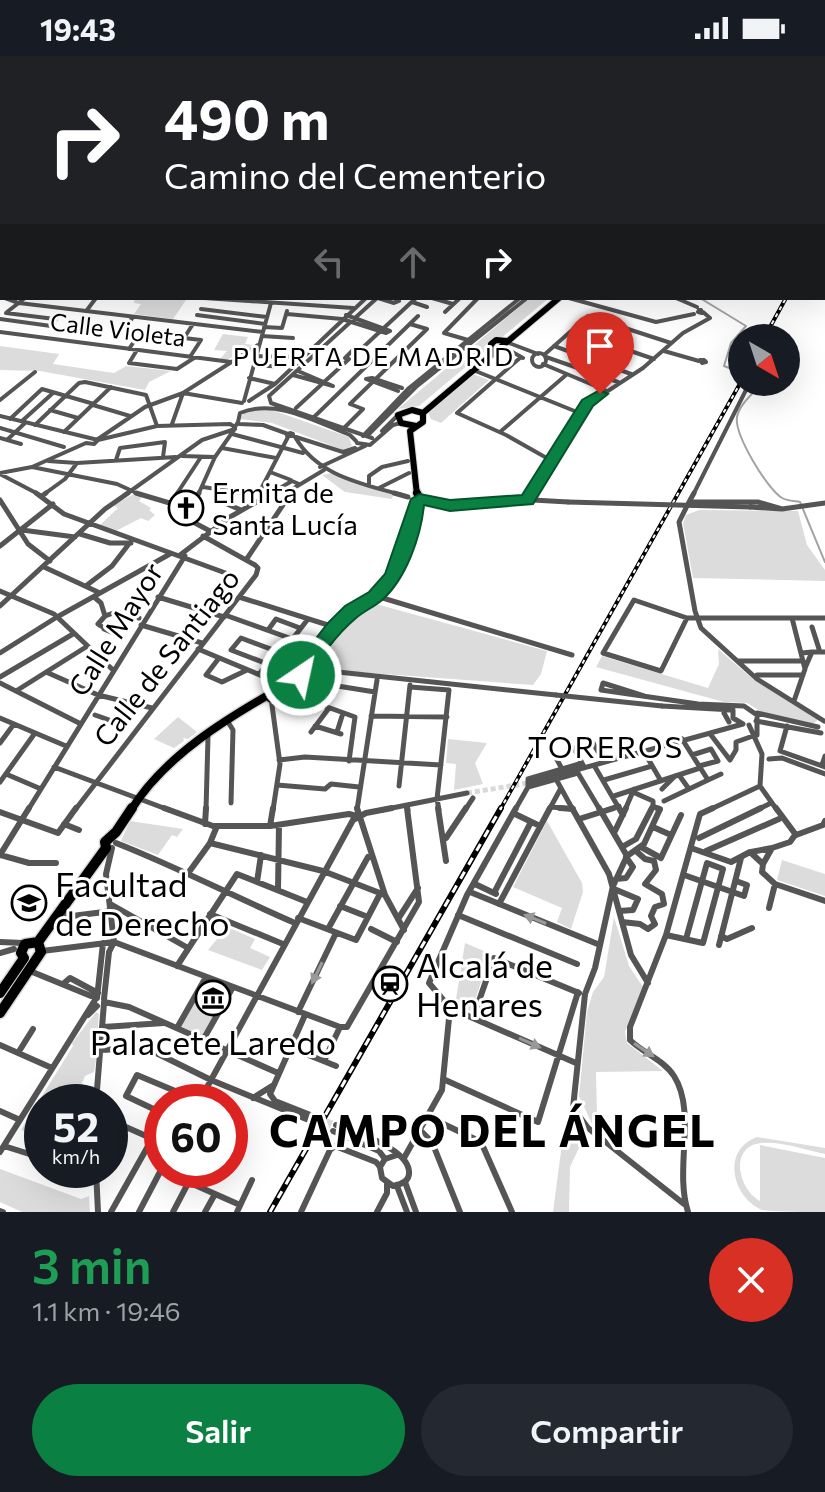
<!DOCTYPE html>
<html lang="es">
<meta charset="utf-8">
<style>
:root{--surface:#171b24;--page:#242831;--text:#f1f3f6;--muted:#9ea1a6;--accent:#0b8043}
body{margin:0;font-family:Commissioner,sans-serif;background:var(--page);color:var(--text);height:100vh;display:flex;flex-direction:column;font-size:30px;white-space:nowrap}
*{box-sizing:border-box;margin:0}
p{font-size:26px;color:var(--muted)}
.icon{flex:none;width:44px;height:44px;fill:none;stroke:currentColor;stroke-width:2;stroke-linecap:round;stroke-linejoin:round}
.map{position:relative;height:1156px;overflow:hidden}
.panel{display:flex;flex-direction:column;background:var(--surface);flex:1}
.panel>*{flex:none}
.guide{position:absolute;left:0px;top:0px;width:826px;height:244px;box-shadow:0 8px 32px #0002;background:#202124;color:#fff;overflow:hidden}
.needle{width:52px;rotate:141deg}
.tools{position:absolute;left:728px;top:268px;display:grid;gap:16px}
.tools a{display:grid;place-items:center;width:72px;height:72px;border-radius:50%;background:var(--surface);box-shadow:0 8px 32px #0002;font-size:40px}
.speed{position:absolute;left:24px;top:1028px;display:flex;gap:16px;font-size:40px;font-weight:700;text-align:center}
.speed>*{display:grid;place-content:center;width:104px;height:104px;border-radius:50%;background:var(--surface);box-shadow:0 8px 32px #0002;line-height:1}
.speed small{font-size:20px;font-weight:400}
.speed .limit{border:12px solid #d22;background:#fff;color:#111}
.pin{position:absolute;display:grid;place-items:center;width:68px;height:68px;color:#fff;margin:-82px -34px;border-radius:50% 50% 50% 0;rotate:-45deg;box-shadow:0 0 8px #0007}
.pin .icon{rotate:45deg}
.me{position:absolute;width:88px;margin:-44px;rotate:34deg;stroke-linejoin:round;filter:drop-shadow(0 0 6px #0008)}
.turn{display:flex;align-items:center;gap:28px;height:168px;padding:0 32px;font-size:36px}
.turn .icon{width:104px;height:104px;stroke-width:2.5}
.turn b{display:block;font-size:56px;line-height:68px}
.lanes{display:flex;align-items:center;height:76px;padding:0 32px;background:#0003;justify-content:center;gap:40px;direction:ltr}
.lanes .off{opacity:.35}
.round{display:grid;place-items:center;flex:none;width:84px;height:84px;border-radius:42px;background:var(--page)}
.overview{display:flex;align-items:center;justify-content:space-between;height:136px;padding:0 32px}
h1{font-size:48px;font-weight:600;line-height:60px;color:#1e9e55}
.button{display:flex;gap:16px;margin-top:auto;padding:16px 32px}
.button a{flex:1;height:92px;border-radius:48px;background:var(--accent);color:#fff;font-size:32px;font-weight:600;line-height:92px;text-align:center}
.button a+a{background:var(--page);color:var(--text)}
.status{display:flex;justify-content:space-between;align-items:center;height:56px;padding:0 40px;background:var(--surface);direction:ltr}
.status svg{height:22px;fill:currentColor}
.map>svg:first-child{display:block}
.green{fill:#dcdcdc}
.lines{fill:none;stroke-linecap:round;stroke-linejoin:round}
.stream{stroke:#a3a3a3;stroke-width:2}
.minor-tunnel-far1{stroke:#d9d9d9;stroke-width:5;stroke-dasharray:5 3;stroke-linecap:butt}
.minor-tunnel{stroke:#d9d9d9;stroke-width:6;stroke-dasharray:6 3;stroke-linecap:butt}
.major-far3-casing{stroke:#dbdbdb;stroke-width:7}
.major-far2-casing{stroke:#dbdbdb;stroke-width:8}
.major-far1-casing{stroke:#dbdbdb;stroke-width:11}
.major-casing{stroke:#dbdbdb;stroke-width:13}
.minor-far2{stroke:#555;stroke-width:4}
.minor-far1{stroke:#555;stroke-width:5}
.minor{stroke:#555;stroke-width:6}
.major-far3{stroke:#000;stroke-width:5}
.major-far2{stroke:#000;stroke-width:6}
.major-far1{stroke:#000;stroke-width:8}
.major{stroke:#000;stroke-width:10}
.rail-far1-casing{stroke:#000;stroke-width:4}
.rail-casing{stroke:#000;stroke-width:6}
.rail-far1{stroke:#fff;stroke-width:2;stroke-dasharray:4;stroke-linecap:butt}
.rail{stroke:#fff;stroke-width:3;stroke-dasharray:8;stroke-linecap:butt}
.minor-bridge{stroke:#555;stroke-width:5}
.oneway{fill:#999}
.route{fill:#0b8043;stroke:#07532c;stroke-width:2}
.labels{text-anchor:middle;dominant-baseline:central;stroke-width:6;stroke-linejoin:round;paint-order:stroke}
.far-street-label{font-size:24px;fill:#000;stroke:#fff}
.far-neighbourhood-label{font-size:26px;letter-spacing:2px;fill:#000;stroke:#fff}
.poi-label{font-size:28px;fill:#000;stroke:#fff;text-anchor:start}
.street-label{font-size:28px;fill:#000;stroke:#fff}
.neighbourhood-label{font-size:30px;letter-spacing:2px;fill:#000;stroke:#fff}
.near-poi-label{font-size:34px;fill:#000;stroke:#fff;text-anchor:start}
.near-district-label{font-size:44px;font-weight:bold;letter-spacing:2px;fill:#000;stroke:#fff}
</style>
<div class="status"><b>19:43</b><svg viewBox="0 0 49 12"><path d="M0 12V9h3v3zM5 12V6h3v6zM10 12V3h3v9zM15 12V0h3v12zM26 1h20v11H26zM47 4h2v5h-2z"/></svg></div>
<div class="map">
<svg width="825" height="1156" viewBox="0 0 825 1156">
<rect width="100%" height="100%" fill="#fff"/>
<path class="green" d="M135,242L186,244L173,263L134,258L141,248L134,247Z
M530,242H549L501,282L491,285L487,293L419,350L398,353Z
M223,278L248,281L245,288L254,289L227,304L220,303L227,295L214,294Z
M0,290L59,298L53,308L114,317L126,310L171,315L149,326L145,334L40,315L0,314Z
M473,318L489,324L441,367L431,363L428,356Z
M266,352L349,381L352,390L343,394L272,367L240,363L244,357Z
M332,417L394,437L392,443L345,436L322,419Z
M134,438L142,441L139,445L151,452L149,454L155,459L148,465L141,462L114,476L99,470L118,452L113,449Z
M699,454L798,455L807,489L825,514V525L693,522L683,467L686,459Z
M376,548L547,595L541,618L533,629L329,614L317,606L320,599L362,555Z
M718,593L754,624L820,662L813,668L765,658L747,647L724,646L596,611L602,600L708,632L719,608Z
M178,661L197,676L188,683L183,682L184,685L174,692L154,683Z
M448,683L487,687L475,707L483,728L454,734L456,708L446,707Z
M130,765L183,773L177,781L172,779L158,799L121,785Z
M547,765L582,827L583,836L571,873L557,866L562,852L513,831Z
M782,804L825,818V840L777,824Z
M614,861L629,910L643,931L625,976L627,987L663,1015L596,1016L597,1060L608,1078L606,1081L594,1072L579,1040L587,956L593,936L604,921Z
M227,871L255,883L250,892L270,901L262,914L208,894Z
M465,887L491,898L471,955L455,949Z
M195,944L218,953L202,980L180,970Z
M96,956L99,958C97,977 98,997 94,1016L85,1020L82,1027L85,1039H91V1046H42V1080L21,1074L73,990L72,987Z
M565,1065L585,1079L570,1111L569,1156H553Z
M757,1081L825,1092V1098C806,1094 781,1085 761,1087C728,1091 739,1134 760,1145V1089L825,1102V1156C807,1156 779,1156 762,1154C732,1141 721,1094 757,1081Z
M0,1113L81,1143L89,1140L90,1156H22L0,1146Z"/>
<g class="lines">
<path class="stream" d="M700,242L746,270L731,287L724,310L742,317
M763,326C755,336 739,348 737,361C734,378 767,433 782,442C787,445 794,445 800,446L825,506"/>
<path class="minor-tunnel-far1" d="M467,737L529,727"/>
<path class="minor-tunnel" d="M318,1062L336,1069
M316,1067L333,1075"/>
<g class="major-far3-casing">
<path id="major-far3" d="M676,2L679,0"/>
</g>
<g class="major-far2-casing">
<path id="major-far2" d="M493,292L491,288L496,284L507,285
M423,357L559,242
M416,370L401,367L398,359L412,354L423,357
M417,439L410,375L423,366V357"/>
</g>
<g class="major-far1-casing">
<path id="major-far1" d="M299,617L343,562L375,540L393,520L415,462L416,447L420,443L417,437
M284,630L301,611
M270,642L294,631L301,622L297,617
M131,754C165,699 229,661 284,630"/>
</g>
<g class="major-casing">
<path id="major" d="M38,886L106,792L105,786L116,776L132,752
M24,902L21,897L25,888L38,886
M0,937L24,902
M0,957L41,896L38,886"/>
</g>
<path class="minor-far2" d="M5,242L16,246
M204,242L353,252
M378,242L394,247L399,245L394,242
M432,242L453,248
M569,242L656,266L694,258
M676,242L697,251
M412,246L427,251
M19,247L263,276
M201,253L267,261
M87,254L96,242
M699,254H701L702,257L698,256Z
M7,256L25,242
M445,256L460,242
M6,257L55,263
M287,258L342,263L386,277L390,275L346,259
M197,259L265,268
M0,263L51,270L56,263
M264,271L282,272L287,255
M572,275L654,303
M0,276L231,306
M262,280L293,282
M468,284L444,277L478,242
M509,287L538,298
M554,290L631,318
M129,293L135,284L131,283L135,276L125,272L133,261
M507,293L523,302
M137,294L129,307L177,313L194,302
M664,295L699,305
M532 304a7 7 0 1 1 14 0a7 7 0 1 1-14 0Z
M544,299L588,260L671,287
M256,300L293,301
M190,301L201,284L184,282L193,268
M521,301L457,357L506,379L552,405
M546,301L618,326
M700,304H704L706,306L702,307Z
M543,308L605,334
M254,309L284,311
M473,314L582,358
M293,319L333,330L298,315
M249,322L275,328
M398,335L366,323L372,322L402,332
M0,344L35,316
M244,345L271,247
M249,345L275,328L366,242
M271,347L269,340L377,242
M271,347L372,382
M93,349L130,360
M296,352L349,303L345,302L353,294L358,296L416,242
M50,354L78,362
M0,360L98,384
M313,362L418,260
M10,363L42,333L94,348
M22,365L53,337
M238,366L240,357C276,342 316,366 350,379L356,385
M172,368L183,337L242,347
M239,368L263,369L288,378
M35,369L79,327L85,326L146,339L157,370
M0,372L64,391
M343,373L363,353L350,348L427,273L410,268
M382,375L398,359
M64,376L111,331
M500,376L566,319
M290,377L293,378V380H287Z
M232,378L303,397
M363,380L409,332L520,242
M367,380L416,331L527,242
M295,381C318,420 360,427 401,439
M296,381L343,396L355,392
M0,382L21,388
M98,383L145,351L183,337L258,289
M7,384L25,367
M357,387L370,389L393,369L401,367
M222,392L276,402
M182,400L215,401
M116,404L120,392L165,386L163,401
M48,405L77,407L176,401
M32,411L117,428L141,439
M320,411L365,390
M270,416L291,424
M0,417L32,411L86,387L94,388L98,384L157,370L230,368L235,371L238,366
M0,418L40,439
M369,428V420L382,411L408,405
M203,431L243,437L260,435
M379,432L409,417
M43,439L65,423L77,407
M125,439L202,384L235,373
M176,439L201,401
M198,439L215,401L234,374
M261,439L260,435L288,381
M268,439L292,425L299,428
M289,439L294,432L324,414
M530,439L588,348L643,312L683,277L710,262L703,256
M693,439L750,326"/>
<path class="minor-far1" d="M36,437L64,458L231,519
M136,437L173,448L193,466L210,475
M261,437L262,441
M394,437L408,441
M42,440L46,437
M530,442V437
M420,443L450,450L527,444
M0,444L28,488L50,505
M533,444L568,446
M689,446L694,437
M171,447L178,437
M227,448L241,454
M750,451L782,453L825,447
M782,453L758,446H689L679,466L695,555L701,572L757,623L824,665
M185,458L199,437
M22,474L75,481
M80,478L110,487H131
M0,490L53,448
M180,499L230,461L272,437
M246,504L291,437
M44,511L100,537
M87,529L112,510L132,484
M0,535L54,558L113,614
M376,540L572,599
M94,541L101,547L105,560L98,568L101,570
M158,541L224,561
M239,541L331,570
M634,544L687,562L661,615L603,597Z
M0,550L105,453L128,437
M205,553L223,538
M225,559L292,583
M105,560L116,556L139,562
M687,562H825
M792,562L805,613L794,645
M141,569L202,587
M812,571L819,593
M104,573L123,581
M268,574L276,563L300,572
M198,593L284,629
M812,596H825
M0,597L57,561L170,498
M802,597L812,596L805,612
M219,602L206,619L222,626L247,614
M738,605H803
M265,607L231,594L241,582L276,595
M46,616L98,639L152,652
M259,618L277,596
M301,619L319,614L556,639
M757,619H803
M0,621L73,578
M263,621L308,563
M300,624L375,636
M0,627L79,667
M410,631L449,634L437,743L439,754
M290,633L294,639L355,661L349,705
M16,635L86,591
M644,640L603,627L601,634L698,648L744,650L757,659V679
M271,642L280,708L273,754
M662,650L733,654
M733,654V662L743,668
M724,657L729,666
M757,657L818,671
M95,659L126,670
M371,660L447,661
M0,662L66,690
M756,665L821,677
M228,666L233,674L231,747
M749,669L762,698L760,730L777,754
M315,670L341,678
M787,670L780,695L825,711
M311,676L329,652
M337,676L343,657
M711,679L730,704L736,694V686L753,680
M0,687L14,668
M593,687L604,706
M574,692L583,709
M643,694L661,725
M554,698L562,713
M692,699L711,693L718,705L699,710
M769,703L782,702L825,718
M279,704L305,701L441,709
M822,709L825,700
M54,711L169,754
M595,711L620,754
M6,718L41,733
M679,719L689,733
M556,723L573,754
M604,724L652,710
M708,724L721,718
M0,726L35,677
M529,727L743,668
M277,729L325,733L331,728L359,731
M399,730L410,629
M528,731L578,717L600,754
M662,733L675,720
M635,737L653,745V750
M614,740L700,712
M664,745L708,724L682,683
M407,749L408,754
M551,751L573,753
M28,754L185,500
M75,754L256,519L258,512L255,509L203,480
M206,754L208,681
M357,754L377,624
M382,754L467,737
M465,754L473,742
M515,754L528,731V723L579,708L584,711
M549,754L561,732
M607,754L619,750
M625,754L634,733
M651,754L653,750L660,754
M709,754L760,730
M757,754L769,748"/>
<path class="minor" d="M164,752L213,770H270L349,758L357,760
M357,752L385,839L404,874
M438,752L446,805
M516,752L467,839L429,927L450,952L576,1007
M560,752L573,753
M572,752L609,818L631,899L648,927
M599,752L627,800
M619,752L623,759
M657,752L660,753L644,788L627,800L613,830L595,912L585,938L573,1052L588,1072L684,1148
M776,752L796,779
M0,756L58,777L76,752
M513,757L540,770
M579,763L614,752
M64,768L79,774
M205,768L206,752
M270,770L273,752
M653,771L671,779
M615,775L626,752
M796,779L823,769L825,765
M446,782L466,752
M699,782L761,752
M116,787C177,811 235,841 295,867
M210,787L217,770
M622,791L636,783L652,752
M641,791L661,802L681,759
M691,792L731,806L750,796L763,808
M706,795L779,763
M751,796L772,792
M0,799L29,752
M0,799L29,807H56
M763,808L762,816L775,828L825,845
M763,808L772,792L790,786L795,779
M189,816L210,787L323,815L385,839
M684,819L744,840L747,829L736,825
M616,823L626,822L633,811L626,801
M257,826L261,799
M475,828L496,838
M614,833L638,843L633,854L619,855
M278,834L279,769
M470,836L600,889
M494,837L531,766
M499,848L550,752
M112,849L188,892
M340,850L368,861
M769,852L775,828
M61,855L72,860L112,855
M210,858L283,888
M458,859L577,908
M298,862L356,884L380,838
M398,863L418,832
M622,866L640,868L648,873L655,868L651,860L655,851L664,848L662,838L645,828L656,814L654,805L645,803L636,795
M328,873L368,801
M371,873L397,886
M666,879L703,887L723,813L707,807L686,883
M721,880L727,883L752,872
M0,886L23,887
M719,889L741,802
M42,895L114,886L340,971
M0,897L14,893
M177,910L237,818L307,846
M30,915L91,940L95,938
M63,928L70,922L98,937
M97,942L103,887
M104,943L109,896L114,886L106,818L112,792
M104,946L129,951L278,1017
M298,956L336,877
M88,959L97,950
M305,959L270,1038L275,1045L318,1062
M473,962L494,902L579,937
M103,971L164,967
M340,971H347L419,846L407,752
M177,972L206,921
M203,984L233,931
M0,989L52,1012
M291,992L336,1010
M100,994L146,992L211,1024L316,1067
M18,997L33,973
M324,1005L340,971
M443,1023L538,1066L578,936
M253,1042L272,1030
M96,1046L104,947
M199,1046L353,764L366,757L392,752
M0,1055L20,1064
M162,1057L126,1040L137,1019L199,1045
M429,1061L481,1086L512,1156
M110,1064L162,1087
M336,1069C355,1076 407,1092 409,1115C410,1125 402,1128 393,1130L382,1122L380,1111L385,1103L397,1099
M333,1075L379,1095L385,1103
M421,1075L432,1086L460,1156
M4,1090L42,1102
M0,1096L95,944
M404,1102L442,1034L450,952
M96,1114L98,1156
M161,1114L240,1149
M405,1126L416,1156
M397,1130L407,1156
M0,1155L3,1156
M111,1156L152,1083
M139,1156L161,1114
M173,1156L195,1114
M205,1156L215,1138
M237,1156L252,1124
M301,1156L330,1094L335,1090L376,1106L380,1111
M377,1156L387,1137V1128
M688,1156C674,1113 697,1056 674,1020C664,1004 643,997 630,984V971L666,879L700,758L713,752"/>
<use href="#major-far3" class="major-far3"/>
<use href="#major-far2" class="major-far2"/>
<use href="#major-far1" class="major-far1"/>
<use href="#major" class="major"/>
<g class="rail-far1-casing">
<path id="rail-far1" d="M764,282L786,242
M500,754L742,324"/>
</g>
<g class="rail-casing">
<path id="rail" d="M270,1156L501,752"/>
</g>
<use href="#rail-far1" class="rail-far1"/>
<use href="#rail" class="rail"/>
<path class="minor-bridge" d="M568,446L750,451
M556,639L662,650"/>
</g>
<defs><path id="oneway-solid" d="M-6-.8H1V-3.2L6.5 0L1 3.2V.8H-6Z" transform="scale(2)"/></defs>
<g class="oneway">
<use href="#oneway-solid" transform="translate(535 863) rotate(-158)"/>
<use href="#oneway-solid" transform="translate(317 917) rotate(116)"/>
<use href="#oneway-solid" transform="translate(530 987) rotate(24)"/>
<use href="#oneway-solid" transform="translate(644 994) rotate(34)"/>
</g>
<path class="route" d="M600,334L608,338L593,350L533,448L450,455L424,449C421,480 406,523 382,544C374,551 364,555 356,562C337,578 318,603 308,624H294L290,617L293,612L328,567L345,550L369,536L385,518L411,443L420,438L450,444L522,439L582,344Z"/>
<defs>
<g id="church-ring" transform="scale(1.8)"><circle r="9.5" fill="#fff" stroke="#000" stroke-width="1.5"/><path d="M-1.2-6h2.4v3.5h3.3v2.4h-3.3V6h-2.4V-.1h-3.3v-2.4h3.3Z" fill="#000"/></g>
<g id="university-ring" transform="scale(1.8)"><circle r="9.5" fill="#fff" stroke="#000" stroke-width="1.5"/><path d="M0-5L7-2L0 1L-7-2ZM-4 1L0 2.5L4 1V4Q0 6-4 4Z" fill="#000"/></g>
<g id="station-ring" transform="scale(1.8)"><circle r="9.5" fill="#fff" stroke="#000" stroke-width="1.5"/><path d="M-3-6H3Q5-6 5-4V2Q5 4 3 4L4.5 6H3L1.5 4h-3L-3 6H-4.5L-3 4Q-5 4-5 2V-4Q-5-6-3-6ZM-3.5-4v3h7v-3ZM-3.5 1v1.5H-2V1ZM2 1v1.5H3.5V1Z" fill="#000"/></g>
<g id="museum-ring" transform="scale(1.8)"><circle r="9.5" fill="#fff" stroke="#000" stroke-width="1.5"/><path d="M0-6L6-3V-2H-6V-3ZM-5-1h2V3h-2ZM-1-1h2V3h-2ZM3-1h2V3H3ZM-6 4H6V6H-6Z" fill="#000"/></g>
</defs>
<g fill-rule="evenodd">
<use href="#church-ring" x="186" y="452"/>
<use href="#university-ring" x="29" y="847"/>
<use href="#station-ring" x="390" y="928"/>
<use href="#museum-ring" x="213" y="942"/>
</g>
<g class="labels">
<g class="far-street-label">
<text transform="translate(118 273) rotate(7)">Calle Violeta</text>
</g>
<g class="far-neighbourhood-label">
<text x="374" y="299">PUERTA DE MADRID</text>
</g>
<g class="poi-label">
<text x="212" y="436">Ermita de<tspan x="212" dy="32">Santa Lucía</tspan></text>
</g>
<g class="street-label">
<text transform="translate(115 573) rotate(-58)">Calle Mayor</text>
<text transform="translate(166 601) rotate(-52)">Calle de Santiago</text>
</g>
<g class="neighbourhood-label">
<text x="606" y="689">TOREROS</text>
</g>
<g class="near-poi-label">
<text x="55" y="827">Facultad<tspan x="55" dy="39">de Derecho</tspan></text>
<text x="416" y="908">Alcalá de<tspan x="416" dy="39">Henares</tspan></text>
<text x="213" y="985" text-anchor="middle">Palacete Laredo</text>
</g>
<g class="near-district-label">
<text x="493" y="1073">CAMPO DEL ÁNGEL</text>
</g>
</g>
</svg>
<div class="tools">
<a><svg class="needle" viewBox="-14 -14 28 28"><path d="M0-13l5 13h-10z" fill="#e53935"/><path d="M0 13l5-13h-10z" fill="#9ea1a6"/></svg></a>
</div>
<div class="speed"><div>52<small>km/h</small></div><div class="limit">60</div></div>
<div class="pin" style="left:600px;top:338px;background:#d93025"><svg class="icon" aria-label="arrive" viewBox="0 0 24 24"><path d="M6 21V4h12l-3 4 3 4H6"/></svg></div>
<svg class="me" style="left:301px;top:619px" viewBox="-20 -20 40 40"><circle r="17" fill="#0b8043" stroke="#fff" stroke-width="3"/><path d="M0-11L8 9 0 5-8 9z" fill="#fff"/></svg>
<div class="guide">
<div class="turn"><svg class="icon" aria-label="right" viewBox="0 0 24 24"><path d="M7 20v-9h11M14 6l5 5-5 5"/></svg><div><b>490 m</b>Camino del Cementerio</div></div>
<div class="lanes"><svg class="icon off" aria-label="left" viewBox="0 0 24 24"><path d="M17 20v-9H6M10 6l-5 5 5 5"/></svg><svg class="icon off" aria-label="ahead" viewBox="0 0 24 24"><path d="M12 20V5M6 11l6-6 6 6"/></svg><svg class="icon" aria-label="right" viewBox="0 0 24 24"><path d="M7 20v-9h11M14 6l5 5-5 5"/></svg></div>
</div>
</div>
<section class="panel">
<div class="overview"><div><h1>3 min</h1><p>1.1 km · 19:46</p></div><a class="round" style="background:#d93025;color:#fff"><svg class="icon" aria-label="close" viewBox="0 0 24 24"><path d="M6 6l12 12M18 6L6 18"/></svg></a></div>
<div class="button"><a>Salir</a><a>Compartir</a></div>
</section>
